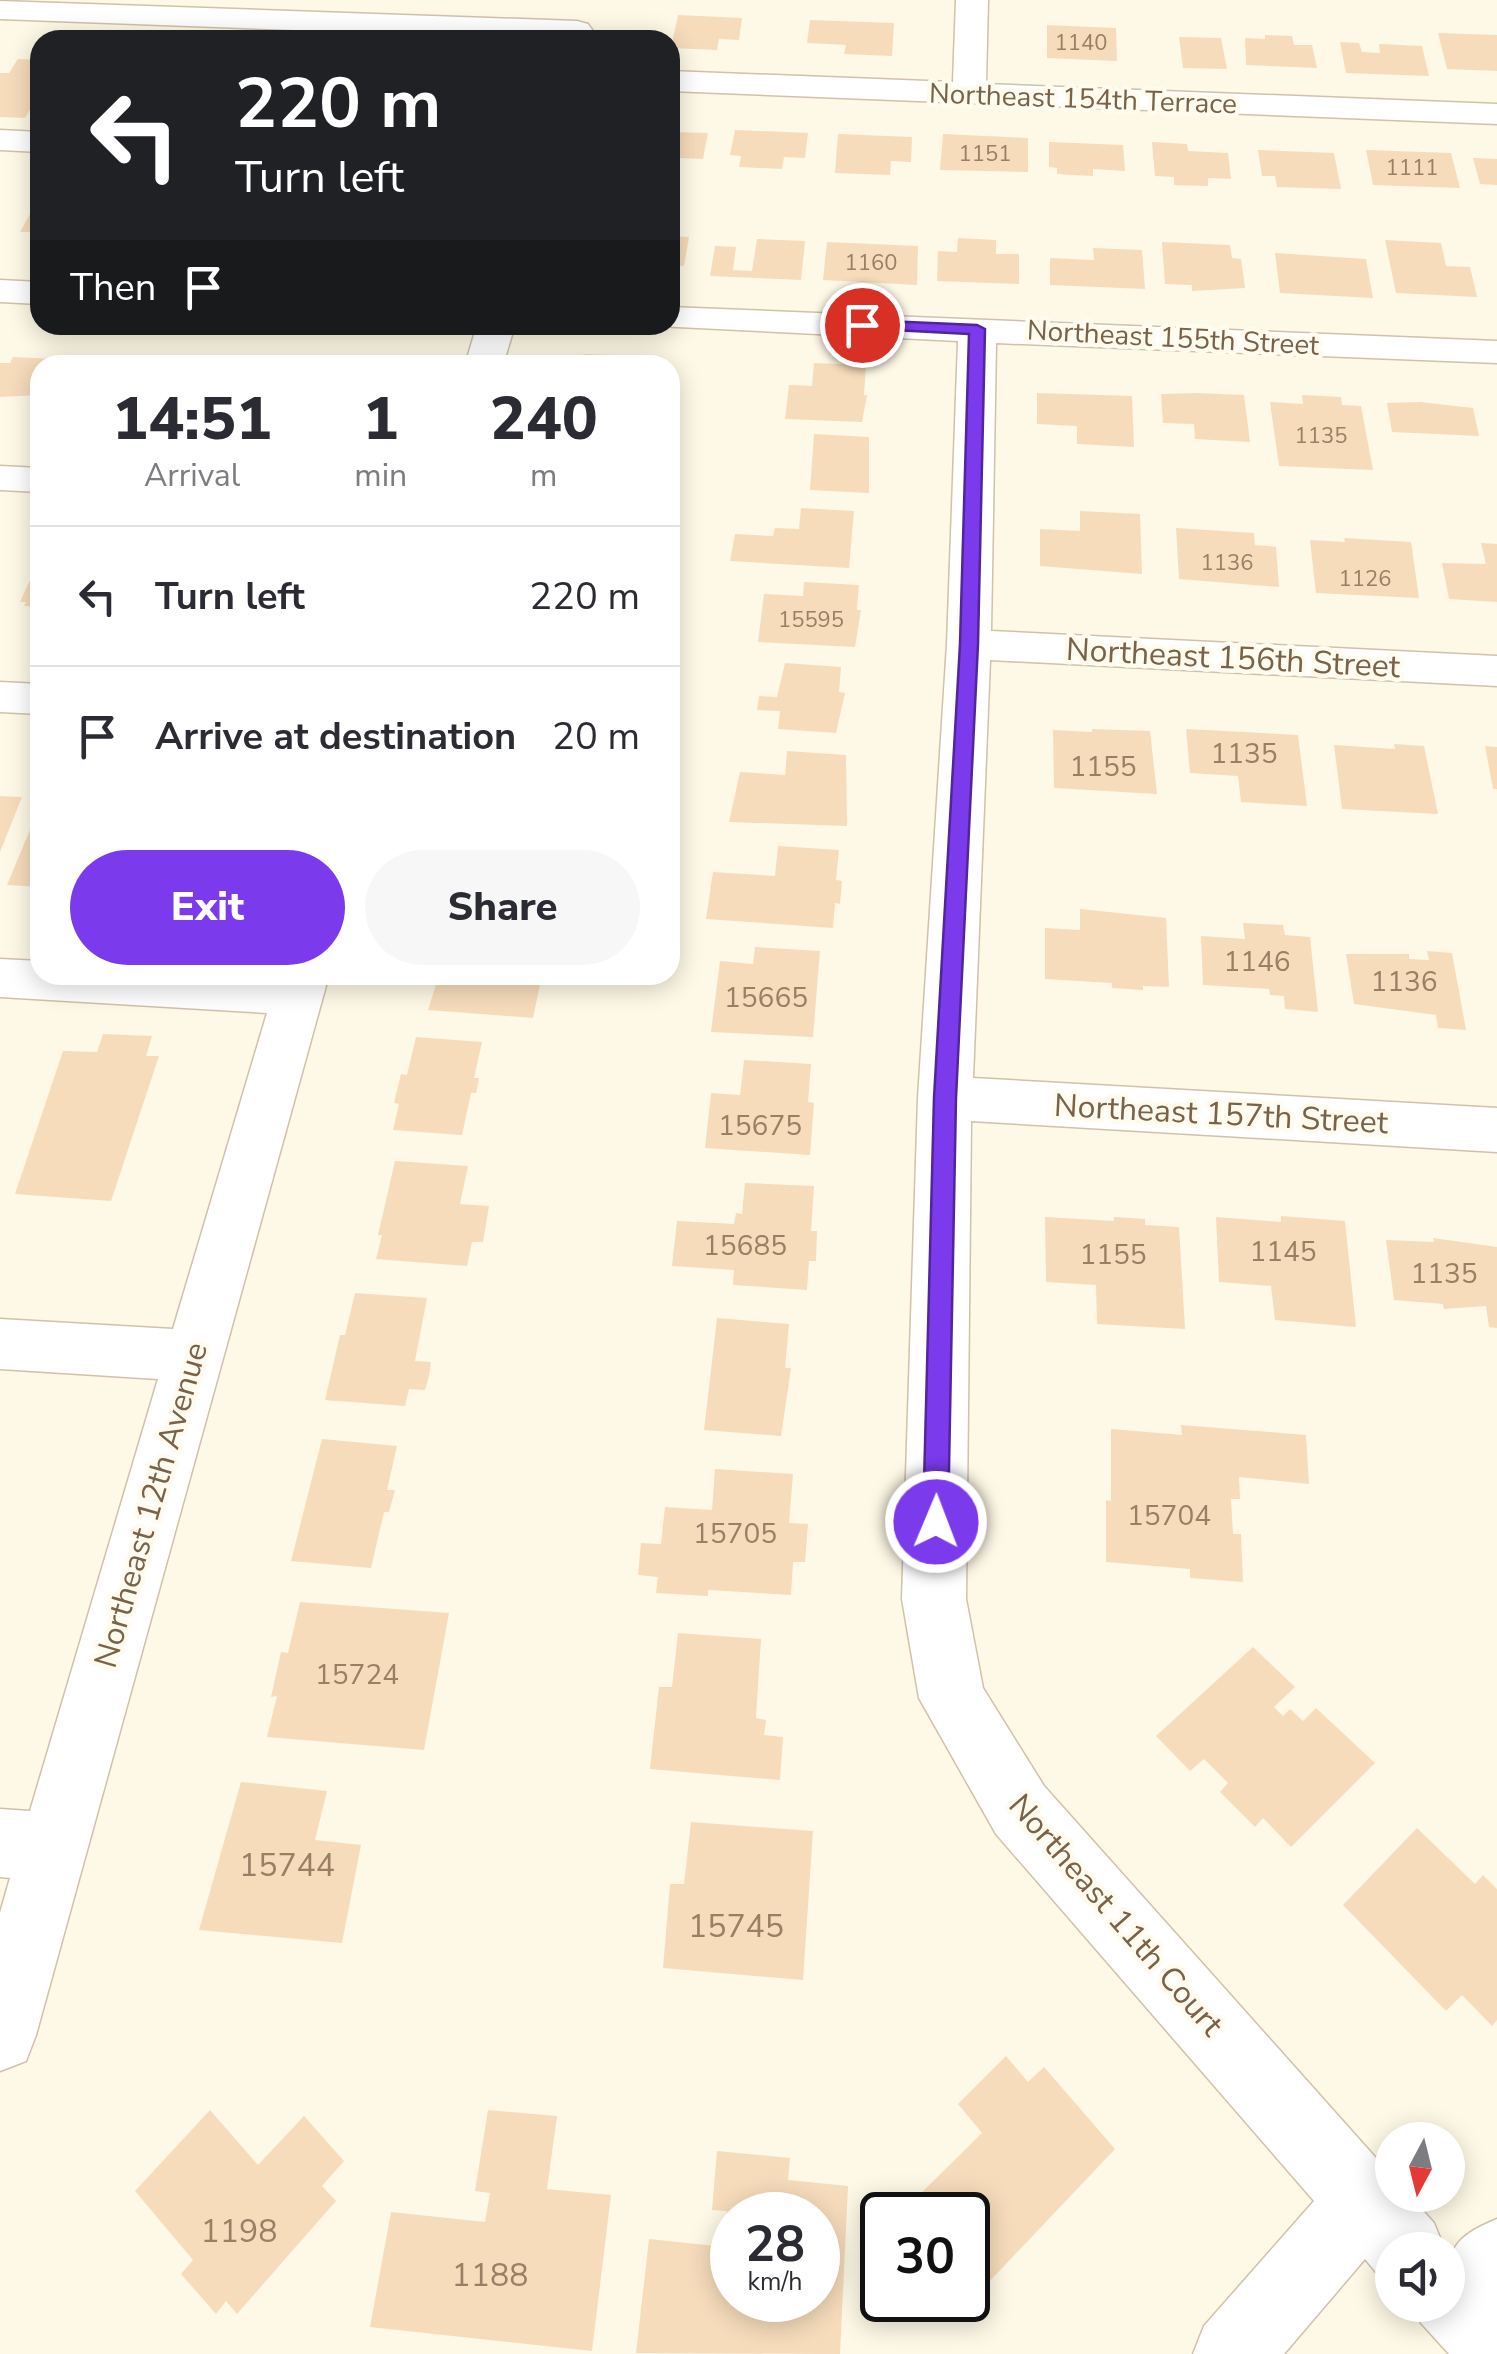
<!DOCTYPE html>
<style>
:root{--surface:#fff;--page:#f7f7f7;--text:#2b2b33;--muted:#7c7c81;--line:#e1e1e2;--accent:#7c3aed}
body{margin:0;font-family:"Nunito Sans",sans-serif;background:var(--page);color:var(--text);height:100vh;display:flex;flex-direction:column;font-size:38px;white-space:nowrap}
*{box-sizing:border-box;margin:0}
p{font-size:32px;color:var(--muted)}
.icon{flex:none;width:55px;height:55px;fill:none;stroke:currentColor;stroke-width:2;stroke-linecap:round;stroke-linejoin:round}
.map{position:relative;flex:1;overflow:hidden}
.details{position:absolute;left:30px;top:355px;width:650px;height:630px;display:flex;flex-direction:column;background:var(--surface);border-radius:30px;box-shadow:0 5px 25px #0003}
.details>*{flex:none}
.banner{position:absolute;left:30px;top:30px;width:650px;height:305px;border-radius:30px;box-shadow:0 5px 25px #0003;background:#202124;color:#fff;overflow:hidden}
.needle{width:65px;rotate:187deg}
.controls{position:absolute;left:1375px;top:2122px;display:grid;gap:20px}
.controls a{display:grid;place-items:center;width:90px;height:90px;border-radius:50%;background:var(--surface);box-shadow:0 5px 25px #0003;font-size:50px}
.speed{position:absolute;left:710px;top:2192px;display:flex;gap:20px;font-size:50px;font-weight:700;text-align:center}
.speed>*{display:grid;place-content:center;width:130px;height:130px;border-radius:50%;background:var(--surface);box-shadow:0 5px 25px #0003;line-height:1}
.speed small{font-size:25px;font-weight:400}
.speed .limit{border:5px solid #111;border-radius:15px;background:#fff;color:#111}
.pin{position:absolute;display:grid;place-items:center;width:85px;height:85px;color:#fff;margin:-42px;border:5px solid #fff;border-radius:50%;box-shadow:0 2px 10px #0007}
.me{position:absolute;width:110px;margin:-55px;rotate:1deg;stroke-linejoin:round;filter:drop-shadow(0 0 8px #0008)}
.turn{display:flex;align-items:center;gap:35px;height:210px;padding:0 40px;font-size:45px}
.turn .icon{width:130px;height:130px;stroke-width:2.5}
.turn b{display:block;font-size:70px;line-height:85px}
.then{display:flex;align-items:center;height:95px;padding:0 40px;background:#0003;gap:20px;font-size:38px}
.eta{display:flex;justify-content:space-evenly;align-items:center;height:170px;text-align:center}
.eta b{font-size:60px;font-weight:800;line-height:70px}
.button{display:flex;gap:20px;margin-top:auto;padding:20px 40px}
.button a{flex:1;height:115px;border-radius:60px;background:var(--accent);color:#fff;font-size:40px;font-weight:800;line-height:115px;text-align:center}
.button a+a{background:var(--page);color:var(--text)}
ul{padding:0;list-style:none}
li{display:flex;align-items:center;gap:30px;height:140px;padding:0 40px;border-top:2px solid var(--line)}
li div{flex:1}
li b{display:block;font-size:38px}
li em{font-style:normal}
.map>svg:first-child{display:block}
.building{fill:#f6dcbb;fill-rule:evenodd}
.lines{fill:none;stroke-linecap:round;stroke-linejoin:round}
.minor-casing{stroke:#d1c1aa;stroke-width:3}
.minor{fill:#fff;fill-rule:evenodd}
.route{fill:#7c3aed;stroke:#51269a;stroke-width:2.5}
.labels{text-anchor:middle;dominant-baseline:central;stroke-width:9;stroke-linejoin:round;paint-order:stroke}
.far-number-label{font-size:22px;fill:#998065}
.far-street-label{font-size:28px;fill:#7a6248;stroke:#fffbee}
.number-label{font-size:28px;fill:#998065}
.street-label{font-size:32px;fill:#7a6248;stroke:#fffbee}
.near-number-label{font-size:32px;fill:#998065}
</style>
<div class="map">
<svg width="1497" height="2354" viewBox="0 0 1497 2354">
<rect width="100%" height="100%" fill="#fef8e6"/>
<path class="building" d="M678,15L742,18L739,40L719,39L717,50L671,48Z
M810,20L894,23L892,56L844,54L846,45L807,43Z
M1047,25L1116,28L1117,61L1047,58Z
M1438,33L1497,35V71L1447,69Z
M1265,35L1292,36L1294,45H1312L1317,68L1246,65L1245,38L1265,39Z
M1179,37L1221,38L1227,69L1183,68Z
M1340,42L1359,43L1362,52L1380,53L1379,44L1422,46L1429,76L1346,73Z
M18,59L40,60L36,90L40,93L25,118L0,117V73H9Z
M735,130L808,133L805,158L784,157L782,169L739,167L741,156L730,155Z
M670,132L708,133L703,159L680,158L678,167H670Z
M838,134L912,137L911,162L891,161L890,175L835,173Z
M943,134L1028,138V172L940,170Z
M1049,142L1123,145L1125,171L1093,169V176L1057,174V168L1049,167Z
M1152,142L1187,144L1188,151L1228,153L1231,179L1208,178V186L1174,185V177L1155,176Z
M1258,150L1334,153L1341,189L1277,187L1275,176H1262Z
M1366,150L1451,153L1460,188L1373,185Z
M1473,158L1497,159V185L1480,184Z
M30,214L40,215V232H20Z
M670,236L689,237L684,266L670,265Z
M958,238L996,240V254H1019V284L937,281L938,251L957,252Z
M757,239L805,241L801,280L710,276L715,246L736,247L733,270L752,271Z
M1385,240L1441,243L1446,266L1470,267L1477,297L1396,293Z
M827,242L918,246L917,285L823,280Z
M1162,242L1230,245L1232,258L1241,259L1245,288L1192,291V285L1165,284Z
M1093,248L1142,250L1145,289L1050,285V258L1094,260Z
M1275,253L1366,259L1373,298L1280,293Z
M584,354L661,357L660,365H581Z
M13,357L73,360L70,365H40V395L0,397V363H10Z
M814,363L866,365L864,395H867L862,422L785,419L789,385L812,386Z
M1037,393L1132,396L1134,447L1077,444V426L1037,424Z
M1196,393L1244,395L1250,442L1195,439L1194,424L1163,423L1161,394Z
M1302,395L1341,397L1342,405L1361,406L1373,470L1279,466L1270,402L1303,404Z
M1420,402L1473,408L1479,436L1392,432L1387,403Z
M814,434L869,437V493L810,490Z
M801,508L854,511L849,568L730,561L735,534L773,536L775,528L799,529Z
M1080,511L1140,514L1142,574L1040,566V529L1080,531Z
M1176,528L1254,533L1255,545L1276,547L1279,587L1179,579Z
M1344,538L1411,542L1419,598L1316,593L1310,540L1345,542Z
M1481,543L1497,544V602L1449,599L1442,563L1486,564Z
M40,558V607L24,606L26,602H20Z
M804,582L859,585L857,610H861L855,647L758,642L764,594L803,596Z
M785,663L841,667L839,692L845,693L836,733L778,729L780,711L757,710L759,696L777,697Z
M1092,729L1150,731L1157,794L1054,788L1053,730L1092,732Z
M1186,729L1298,735L1307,806L1241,802L1238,776L1190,773Z
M1394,744L1424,746L1438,814L1342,809L1334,745L1395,749Z
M1485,746L1497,747V789H1493Z
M787,751L846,755L847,826L729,822L740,772L785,775Z
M0,796L22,797L0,852Z
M40,806V887L7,885Z
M778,846L839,850L836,880L842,881L840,904L835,903L833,928L706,919L713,872L775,876Z
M1080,909L1166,918L1169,987L1143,986V990L1112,988V983L1045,979V928L1080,930Z
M1243,923L1283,925L1285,935L1310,937L1318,1012L1285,1009L1284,996L1270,995L1269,989L1203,985L1201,936L1245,939Z
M755,947L820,951L813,1037L711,1032L720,961L753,964Z
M1427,951L1452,953L1466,1030L1438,1028L1436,1015L1354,1004L1346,954H1409V959L1429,960Z
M439,975H542L533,1018L428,1010Z
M103,1034L152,1036L146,1056H159L111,1201L15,1194L63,1051L97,1052Z
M416,1037L482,1042L474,1078H479L476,1093H471L462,1135L393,1130L399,1104L394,1103L401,1074L407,1075Z
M744,1060L811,1064L808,1102L814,1103L810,1155L705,1148L711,1093L740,1095Z
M395,1161L468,1166L460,1204L489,1206L483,1242H472L467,1266L376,1259L382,1235H378Z
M745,1183L814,1186L811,1231H817L816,1261H809L807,1290L733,1285L734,1270L672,1266L677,1221L734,1224L736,1213L742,1214Z
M1281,1216L1345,1221L1356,1327L1275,1320L1271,1286L1219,1282L1216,1217L1281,1222Z
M1045,1217L1114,1221V1217L1145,1219V1225L1179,1227L1185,1329L1097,1324L1096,1285L1046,1282Z
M1433,1238L1497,1247V1328L1489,1327L1486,1306L1444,1309L1443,1304L1394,1300L1386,1240L1434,1242Z
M355,1293L427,1298L415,1361L431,1362L429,1376L425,1390L409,1389L405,1406L325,1400L340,1335H345Z
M717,1318L789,1324L785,1368H791L781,1436L704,1430Z
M1181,1425L1306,1435L1309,1484L1239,1477L1240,1499H1231L1233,1534H1241L1243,1582L1190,1578V1569L1106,1562V1500L1111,1501V1429L1182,1435Z
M322,1439L397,1446L387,1490H395L389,1512H384L371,1568L291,1561Z
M715,1469L793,1474L789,1523L808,1524L805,1562H793L791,1595L708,1590V1596L656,1593L658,1577L638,1575L641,1543L661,1544L665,1507L712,1510Z
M300,1602L449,1613L424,1750L267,1737L277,1696L271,1697L281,1652L288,1653Z
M678,1633L761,1639L756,1718L766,1720L764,1735L783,1737L780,1780L650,1769L659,1687H672Z
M1253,1647L1295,1687L1274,1707L1283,1716L1290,1709L1303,1721L1316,1708L1375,1763L1291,1847L1263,1818L1255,1827L1220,1792L1228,1783L1204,1759L1190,1771L1156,1736Z
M241,1782L327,1791L315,1840L361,1845L342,1943L199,1930Z
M691,1822L813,1831L803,1980L663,1968L670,1884H684Z
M1417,1828L1475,1884L1483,1875L1497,1889V2020L1492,2026L1462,1995L1446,2011L1343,1905Z
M1006,2056L1028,2082L1044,2067L1115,2149L987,2284L968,2259V2215H932L917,2197L982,2133L958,2104Z
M210,2110L258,2165L304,2116L344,2161L322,2186L336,2201L237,2314L226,2301L216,2314L181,2274L193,2260L135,2191Z
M488,2110L557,2116L547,2189L611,2195L592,2351L370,2327L391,2212L485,2222L490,2193L475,2191Z
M717,2151L790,2158L788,2180L848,2186L840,2354L636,2353L649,2239L725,2247L727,2211L712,2210ZM732,2215H818V2300H732Z"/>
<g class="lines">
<g class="minor-casing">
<path id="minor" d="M956,0H988L986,84L1497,104V124L670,91V71L953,82Z
M0,1L577,21L588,24L593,31L588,38L562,40L0,19Z
M0,130L40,132V152L0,150Z
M0,280L40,282V304L0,302Z
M670,307L1497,341V363L996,343L991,631L1497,656V686L990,660L973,1078L1497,1108V1152L971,1121L966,1599L983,1688L1044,1786L1392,2176V2195H1409L1434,2223L1445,2250H1392V2282L1380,2277L1365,2259L1284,2354H1193L1204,2326L1314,2201L996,1834L919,1698L902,1599L918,1098L947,644L958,341L657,326L670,325Z
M477,325H515L503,365H465Z
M0,466L40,468V492L0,490Z
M0,682L40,684V714L0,712Z
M0,959L40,961V975H329L36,2035L26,2061L0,2071V1913L10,1878L0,1877V1809L30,1811L158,1379L0,1369V1319L173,1329L267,1013L0,997Z
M1497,2219V2354H1449L1421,2323L1413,2305H1448C1448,2254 1446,2240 1497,2219Z"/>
</g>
<use href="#minor" class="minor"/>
</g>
<path class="route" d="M862,320L977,325L985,329L978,644L956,1098L948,1522L945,1531L936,1534L926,1531L923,1522L934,1098L960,644L969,334L856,328V322Z"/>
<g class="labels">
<g class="far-number-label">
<text x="1081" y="43">1140</text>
<text x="985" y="154">1151</text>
<text x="1412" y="168">1111</text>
<text x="871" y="263">1160</text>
<text x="1321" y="436">1135</text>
<text x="1227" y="563">1136</text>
<text x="1365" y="579">1126</text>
<text x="811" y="620">15595</text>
</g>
<g class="far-street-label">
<text transform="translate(1083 99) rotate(2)">Northeast 154th Terrace</text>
<text transform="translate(1173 338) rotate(3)">Northeast 155th Street</text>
</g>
<g class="number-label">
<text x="1244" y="754">1135</text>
<text x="1103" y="767">1155</text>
<text x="1257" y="962">1146</text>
<text x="1404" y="982">1136</text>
<text x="766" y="998">15665</text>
<text x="760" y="1126">15675</text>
<text x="745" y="1246">15685</text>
<text x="1283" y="1252">1145</text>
<text x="1113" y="1255">1155</text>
<text x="1444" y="1274">1135</text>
<text x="1169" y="1516">15704</text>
<text x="735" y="1534">15705</text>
<text x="357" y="1675">15724</text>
</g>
<g class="street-label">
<text transform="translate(1233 658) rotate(3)">Northeast 156th Street</text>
<text transform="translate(1221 1114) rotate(3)">Northeast 157th Street</text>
<text transform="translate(151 1505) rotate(-74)">Northeast 12th Avenue</text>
<text transform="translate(1116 1915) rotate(49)">Northeast 11th Court</text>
</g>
<g class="near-number-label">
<text x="287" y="1865">15744</text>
<text x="736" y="1926">15745</text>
<text x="239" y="2231">1198</text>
<text x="490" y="2275">1188</text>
</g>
</g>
</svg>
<div class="controls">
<a><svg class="needle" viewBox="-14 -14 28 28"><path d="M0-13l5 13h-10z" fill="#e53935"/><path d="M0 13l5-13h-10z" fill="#7c7c81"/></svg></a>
<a><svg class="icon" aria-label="sound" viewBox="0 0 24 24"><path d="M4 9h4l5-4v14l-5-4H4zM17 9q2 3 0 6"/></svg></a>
</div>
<div class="speed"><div>28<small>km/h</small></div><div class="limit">30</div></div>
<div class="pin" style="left:862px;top:325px;background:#d93025"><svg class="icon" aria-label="arrive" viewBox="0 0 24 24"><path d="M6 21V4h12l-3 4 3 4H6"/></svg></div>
<svg class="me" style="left:936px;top:1522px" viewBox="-20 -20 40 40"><circle r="17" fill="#7c3aed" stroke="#fff" stroke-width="3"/><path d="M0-11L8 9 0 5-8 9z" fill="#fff"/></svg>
<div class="banner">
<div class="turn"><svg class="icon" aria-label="left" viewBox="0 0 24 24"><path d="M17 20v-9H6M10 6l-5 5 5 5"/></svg><div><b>220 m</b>Turn left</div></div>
<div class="then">Then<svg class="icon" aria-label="arrive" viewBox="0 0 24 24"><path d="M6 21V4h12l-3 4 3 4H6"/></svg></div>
</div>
<section class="details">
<div class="eta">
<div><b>14:51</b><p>Arrival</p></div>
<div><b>1</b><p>min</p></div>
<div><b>240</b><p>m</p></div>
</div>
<ul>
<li><svg class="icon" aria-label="left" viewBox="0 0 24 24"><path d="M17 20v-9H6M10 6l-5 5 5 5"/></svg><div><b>Turn left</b></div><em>220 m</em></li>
<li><svg class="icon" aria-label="arrive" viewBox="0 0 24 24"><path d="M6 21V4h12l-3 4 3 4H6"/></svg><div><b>Arrive at destination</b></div><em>20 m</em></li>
</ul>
<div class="button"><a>Exit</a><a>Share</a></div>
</section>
</div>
